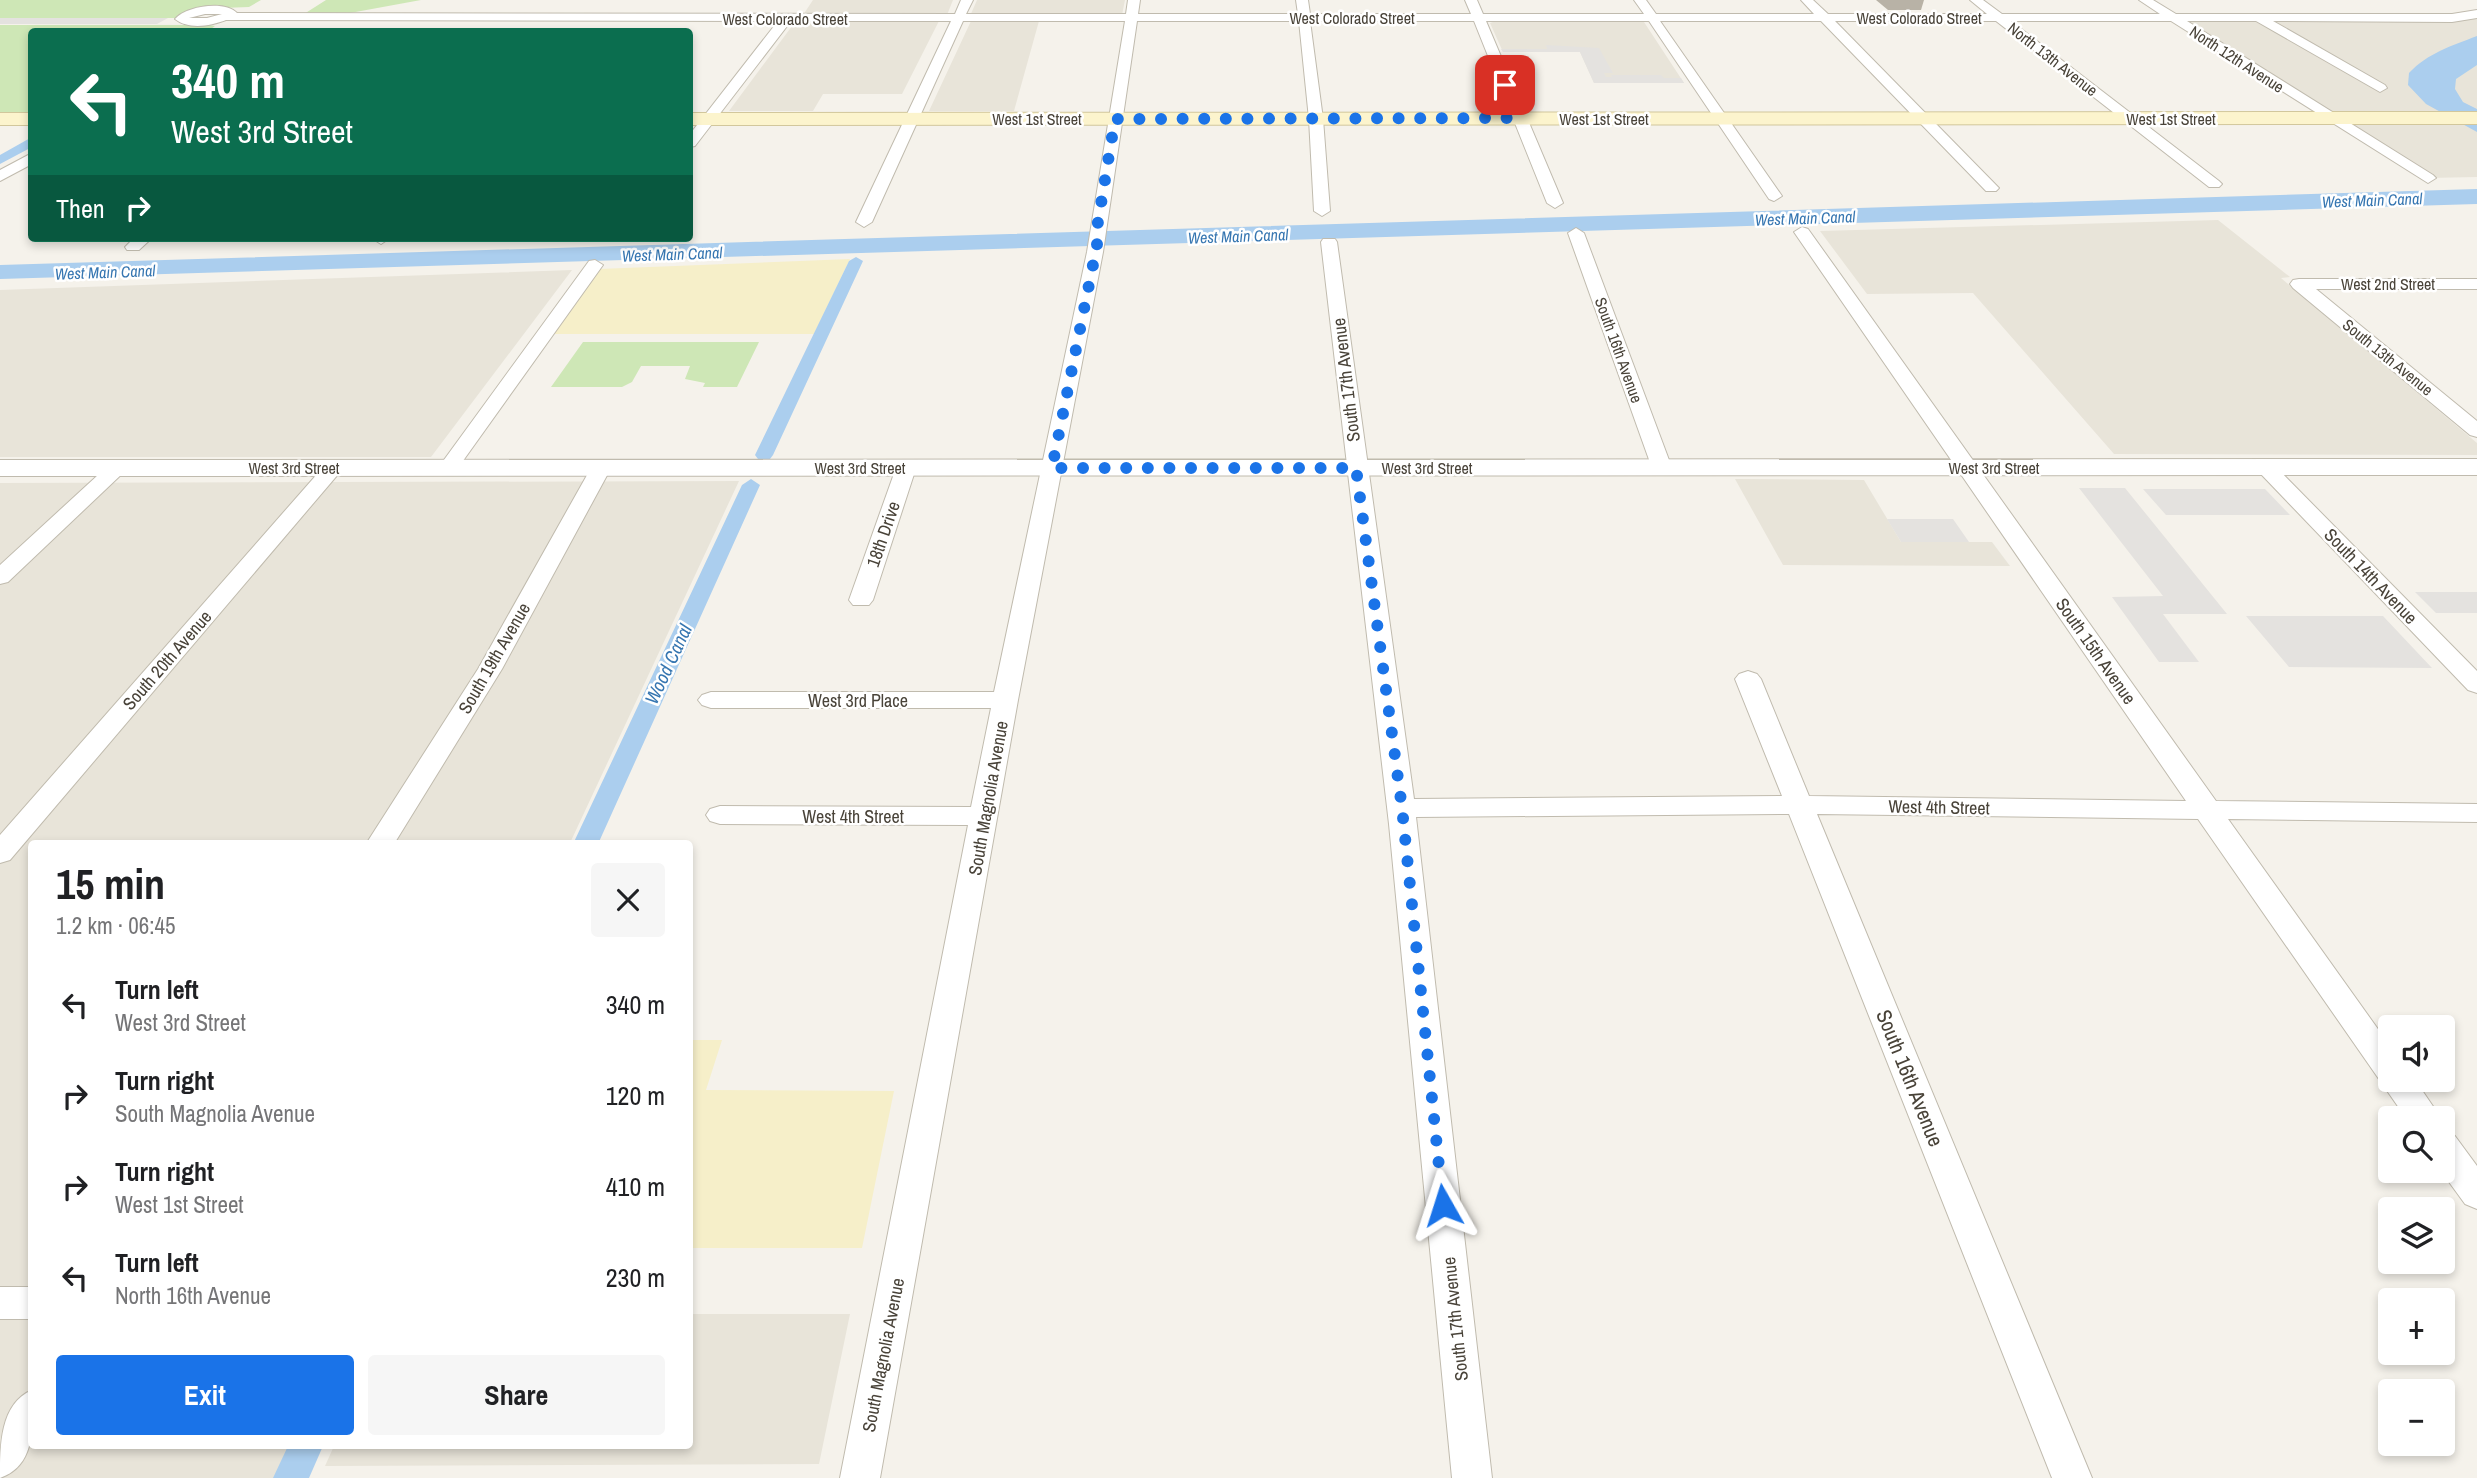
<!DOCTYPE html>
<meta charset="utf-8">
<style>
:root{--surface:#fff;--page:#f6f6f6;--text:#202124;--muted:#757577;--accent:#1a73e8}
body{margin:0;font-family:"Archivo Narrow",sans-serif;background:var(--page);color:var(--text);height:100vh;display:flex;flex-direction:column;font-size:26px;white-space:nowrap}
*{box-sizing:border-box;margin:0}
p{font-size:23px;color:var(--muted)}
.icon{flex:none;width:38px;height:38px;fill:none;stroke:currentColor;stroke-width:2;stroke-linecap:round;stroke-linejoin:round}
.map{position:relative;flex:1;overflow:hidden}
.side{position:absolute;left:28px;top:840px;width:665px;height:609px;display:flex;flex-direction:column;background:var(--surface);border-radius:7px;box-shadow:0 4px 10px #0003}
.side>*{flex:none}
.guide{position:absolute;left:28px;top:28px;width:665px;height:214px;border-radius:7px;box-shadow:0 4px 10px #0003;background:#0b6e4f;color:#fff;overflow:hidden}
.controls{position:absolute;left:2378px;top:1015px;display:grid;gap:14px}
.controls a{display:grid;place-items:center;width:77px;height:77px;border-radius:7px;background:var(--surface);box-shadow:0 4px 10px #0003;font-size:35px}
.pin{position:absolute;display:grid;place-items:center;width:60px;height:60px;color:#fff;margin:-30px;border-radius:14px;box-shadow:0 4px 10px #0006}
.me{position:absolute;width:77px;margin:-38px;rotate:354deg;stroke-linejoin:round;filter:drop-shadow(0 0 5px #0008)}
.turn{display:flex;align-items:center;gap:24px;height:147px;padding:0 28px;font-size:32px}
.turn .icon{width:91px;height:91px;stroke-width:2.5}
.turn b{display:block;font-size:49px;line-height:60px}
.then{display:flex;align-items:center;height:66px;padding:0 28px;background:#0003;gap:14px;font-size:26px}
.round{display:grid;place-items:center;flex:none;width:74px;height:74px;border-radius:7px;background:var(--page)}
.headline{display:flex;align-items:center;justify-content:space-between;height:119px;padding:0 28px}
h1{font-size:42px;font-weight:700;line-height:52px}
.action{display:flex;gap:14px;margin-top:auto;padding:14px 28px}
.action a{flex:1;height:80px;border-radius:7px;background:var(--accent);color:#fff;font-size:28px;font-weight:700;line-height:80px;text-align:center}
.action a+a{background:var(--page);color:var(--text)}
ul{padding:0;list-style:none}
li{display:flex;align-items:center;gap:21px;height:91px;padding:0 28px}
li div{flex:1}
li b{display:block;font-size:26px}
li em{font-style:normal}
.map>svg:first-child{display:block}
.residential{fill:#e8e4d9}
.green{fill:#cee7b6}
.sand{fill:#f6efc9}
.parking{fill:#e4e2df}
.water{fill:#abceee}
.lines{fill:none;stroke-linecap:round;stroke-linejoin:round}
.canal{fill:#abceee;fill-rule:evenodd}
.minor-casing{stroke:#c0bbae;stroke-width:2}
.tertiary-casing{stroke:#c0bbae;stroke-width:2}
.secondary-casing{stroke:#d2c79c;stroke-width:2}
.minor{fill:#fff;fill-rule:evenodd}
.tertiary{fill:#fff;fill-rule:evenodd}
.secondary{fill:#fcf4cd;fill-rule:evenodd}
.wall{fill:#b8b2a6}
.route{stroke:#1a73e8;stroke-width:12;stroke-dasharray:0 21.6}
.labels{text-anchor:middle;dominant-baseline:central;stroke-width:5;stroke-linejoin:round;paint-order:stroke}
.far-street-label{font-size:16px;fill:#494339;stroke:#fff}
.far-water-label{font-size:16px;font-style:italic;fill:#3676b1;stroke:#fff}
.street-label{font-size:18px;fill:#494339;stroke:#fff}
.water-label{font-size:19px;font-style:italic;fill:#3676b1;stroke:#fff}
.near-street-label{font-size:21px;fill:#494339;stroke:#fff}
</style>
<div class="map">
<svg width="2477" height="1478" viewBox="0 0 2477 1478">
<rect width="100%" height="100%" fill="#f5f2eb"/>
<path class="residential" d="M813,0H953L947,15H803Z
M977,0H1125L1122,15L970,16Z
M2174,18H2477V177L2428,178Z
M939,21L902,94H823L813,111H729L795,22Z
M971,21H1039L1014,111H929Z
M1496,21L1644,22L1684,83H1594L1580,52H1503L1490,23Z
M2218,220L2290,277L2281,278L2477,443V455L2114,454L1973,293L1867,294L1820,231Z
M572,270L431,457H0V290Z
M1735,479L1864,480L1901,542H1992L2010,566L1783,565Z
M739,481L570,843L32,844V1446H289L274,1478H0V483Z
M690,1314H850L819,1464L325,1466L334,1446H690Z"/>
<path class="green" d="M0,0H261L249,7L222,8L177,18H0Z
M326,0H421L350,13L304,14Z
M0,25H209L215,26L207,32H32L31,112H0Z
M583,342H759L737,387H703L705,383L685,379L690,366H641L632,382L622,387H551Z"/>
<path class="sand" d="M850,259L814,334H554L599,269Z
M690,1040H722L706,1090L894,1091L862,1248H690Z"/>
<path class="parking" d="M0,18H168L157,24H0Z
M1546,45L1599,48L1613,73H1604L1606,77H1612L1611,75H1661L1664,78H1681L1684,83H1594L1580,52H1503L1501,49H1547Z
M2079,488H2125L2227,614H2163L2199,662H2159L2112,597L2163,596Z
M2143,489H2265L2290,515H2166Z
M1887,519H1953L1969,542H1901Z
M2415,592H2477V613H2436Z
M2246,616H2383L2432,668L2289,667Z"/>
<path class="water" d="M2477,36V65L2456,79L2455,89L2463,102L2477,109V132L2426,104L2408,85L2409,73C2428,53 2451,46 2477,36Z
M2477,189V204L0,279V265Z"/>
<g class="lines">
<path class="canal" d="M32,137V147L0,164V155Z
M856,257L863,261L773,455L770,459H758L755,455L849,261Z
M751,479L760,485L598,844H573L742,485Z
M288,1446H323L309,1478H273Z"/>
<g class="minor-casing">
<path id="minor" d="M961,0H973L966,14H1126L1128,0H1140L1138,14H1298L1296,0H1308L1310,14H1471L1465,0H1477L1483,14H1644L1634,0H1646L1656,14H1814L1801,0H1813L1828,14H1987L1970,0H1983L2002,14H2160L2139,0H2153L2176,14H2452L2477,10V18L2452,22L2273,21L2385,85L2387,88L2380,92L2256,21H2187L2433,175L2436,178L2428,183L2171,21H2011L2219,181L2222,184L2219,187H2209L1996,21H1835L1996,185L1999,188L1996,191H1986L1821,21H1660L1782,196L1774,201L1769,199L1649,21H1486L1563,203L1555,208L1547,203L1474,21H1310L1323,119L1330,211L1322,216L1314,211L1309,119L1299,21H1137L1103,252L1018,700L880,1478H840L968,825L720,824L710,821L706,815L710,809L720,806L971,807L991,708H711L702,705L698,700L702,695L711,692H994L1087,252L1125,21H963L872,222L864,227L856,222L951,21H791L695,146L690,147V134L778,21L226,20C210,26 189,30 175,19C186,6 225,0 237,13L955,14ZM205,14H222L207,18H189Z
M32,153V164L0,181V170Z
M1802,227L1808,229L2216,801L2477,804V822L2228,819L2390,1046V1080H2415L2441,1118H2406L2198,819L1817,814L2092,1478H2052L1789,814L1416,817L1492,1478H1452L1389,824L1321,242L1323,239H1335L1337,242L1414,799L1782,796L1735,679L1739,674L1748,671L1757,674L1761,679L1809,796L2186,801L1794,232Z
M1576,228L1584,233L1672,468L1669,472H1655L1652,468L1568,233Z
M134,238H152L139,250H127L125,247Z
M390,238L381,244L373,239L374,238Z
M595,260L603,265L455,472H441L438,468L441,464L589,261Z
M2299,279H2477V289H2316L2477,421V437L2470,435L2293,288L2290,284L2293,280Z
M2265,461L2272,463L2477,671V693L2468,690L2258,471L2255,467L2258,463Z
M117,462L124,464L127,468L124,472L8,582L0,584V565L110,464Z
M333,462L340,464L343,468L340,472L10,860L0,863V835L326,464Z
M601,462L608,464L611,468L502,669L394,844H366L478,669L591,468L594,464Z
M906,462L913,464L916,468L873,600L869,605H853L849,600L896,468L899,464Z
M2443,1132L2455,1136L2477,1166V1209L2465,1204L2441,1171Z
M0,1287H32V1319H0Z
M32,1390C32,1422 38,1465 0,1478C0,1445 0,1404 32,1390Z"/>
</g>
<g class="tertiary-casing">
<path id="tertiary" d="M2477,459V475L0,476V460Z"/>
</g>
<g class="secondary-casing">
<path id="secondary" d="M2477,112V124L690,125V113Z
M0,113H32V125H0Z"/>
</g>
<use href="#minor" class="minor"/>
<use href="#tertiary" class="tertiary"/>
<use href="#secondary" class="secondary"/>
</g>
<path class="wall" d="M1876,0H1924L1921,10H1888Z"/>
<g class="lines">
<path class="route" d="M1443,1205L1402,808L1356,468H1052L1097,245V228L1115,119L1518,118L1505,85"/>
</g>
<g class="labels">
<g class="far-street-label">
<text x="1352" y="18">West Colorado Street</text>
<text x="1919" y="18">West Colorado Street</text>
<text x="785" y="19">West Colorado Street</text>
<text transform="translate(2053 59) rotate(38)">North 13th Avenue</text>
<text transform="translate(2237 59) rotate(33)">North 12th Avenue</text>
<text x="1037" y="119">West 1st Street</text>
<text x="1604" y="119">West 1st Street</text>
<text x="2171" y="119">West 1st Street</text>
<text x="2388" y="284">West 2nd Street</text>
<text transform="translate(1619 350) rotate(70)">South 16th Avenue</text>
<text transform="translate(2388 357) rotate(39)">South 13th Avenue</text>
<text x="294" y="468">West 3rd Street</text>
<text x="860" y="468">West 3rd Street</text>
<text x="1427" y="468">West 3rd Street</text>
<text x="1994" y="468">West 3rd Street</text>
</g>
<g class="far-water-label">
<text transform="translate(2372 200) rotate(-2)">West Main Canal</text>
<text transform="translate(1805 218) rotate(-2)">West Main Canal</text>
<text transform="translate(1238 236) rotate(-2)">West Main Canal</text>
<text transform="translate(672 254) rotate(-2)">West Main Canal</text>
<text transform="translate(105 272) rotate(-2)">West Main Canal</text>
</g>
<g class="street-label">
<text transform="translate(1346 380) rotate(-97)">South 17th Avenue</text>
<text transform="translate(883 534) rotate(-71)">18th Drive</text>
<text transform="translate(2371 576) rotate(46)">South 14th Avenue</text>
<text transform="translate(2096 651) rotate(55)">South 15th Avenue</text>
<text transform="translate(494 658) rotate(-60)">South 19th Avenue</text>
<text transform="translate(167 660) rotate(-49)">South 20th Avenue</text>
<text x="858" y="700">West 3rd Place</text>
<text transform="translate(988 798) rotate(-80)">South Magnolia Avenue</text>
<text transform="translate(1939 807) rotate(1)">West 4th Street</text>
<text x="853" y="816">West 4th Street</text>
<text transform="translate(1455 1319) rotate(-96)">South 17th Avenue</text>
<text transform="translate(883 1355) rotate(-79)">South Magnolia Avenue</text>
</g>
<g class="water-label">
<text transform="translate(668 664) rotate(-65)">Wood Canal</text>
</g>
<g class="near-street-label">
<text transform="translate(1910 1078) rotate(68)">South 16th Avenue</text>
</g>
</g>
</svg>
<div class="controls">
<a><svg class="icon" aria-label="sound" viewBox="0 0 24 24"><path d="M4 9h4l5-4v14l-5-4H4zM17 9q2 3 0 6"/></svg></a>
<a><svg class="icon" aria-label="search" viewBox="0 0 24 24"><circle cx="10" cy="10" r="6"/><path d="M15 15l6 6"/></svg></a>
<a><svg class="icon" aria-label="layers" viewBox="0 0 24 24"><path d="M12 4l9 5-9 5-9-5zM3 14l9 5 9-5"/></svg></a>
<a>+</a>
<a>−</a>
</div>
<div class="pin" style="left:1505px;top:85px;background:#d93025"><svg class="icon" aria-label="arrive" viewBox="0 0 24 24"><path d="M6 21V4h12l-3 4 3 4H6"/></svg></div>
<svg class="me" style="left:1443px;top:1205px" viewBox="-20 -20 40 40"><path d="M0-17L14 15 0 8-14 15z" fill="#1a73e8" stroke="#fff" stroke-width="4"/></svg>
<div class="guide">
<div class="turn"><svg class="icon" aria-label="left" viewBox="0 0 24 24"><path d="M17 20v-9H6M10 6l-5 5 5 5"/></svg><div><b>340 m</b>West 3rd Street</div></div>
<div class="then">Then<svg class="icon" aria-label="right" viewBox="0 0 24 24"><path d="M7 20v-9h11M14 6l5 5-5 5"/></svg></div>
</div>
<section class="side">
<div class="headline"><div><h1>15 min</h1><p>1.2 km · 06:45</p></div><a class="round"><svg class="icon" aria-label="close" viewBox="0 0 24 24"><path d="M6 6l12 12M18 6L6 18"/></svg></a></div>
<ul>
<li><svg class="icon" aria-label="left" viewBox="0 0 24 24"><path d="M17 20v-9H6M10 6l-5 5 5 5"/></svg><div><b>Turn left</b><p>West 3rd Street</p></div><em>340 m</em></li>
<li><svg class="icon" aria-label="right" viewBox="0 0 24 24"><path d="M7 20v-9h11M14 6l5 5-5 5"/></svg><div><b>Turn right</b><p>South Magnolia Avenue</p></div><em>120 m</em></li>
<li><svg class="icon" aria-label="right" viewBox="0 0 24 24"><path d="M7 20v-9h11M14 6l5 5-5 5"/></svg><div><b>Turn right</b><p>West 1st Street</p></div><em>410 m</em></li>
<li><svg class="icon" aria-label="left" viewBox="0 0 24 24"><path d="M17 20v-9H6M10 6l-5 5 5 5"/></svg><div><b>Turn left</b><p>North 16th Avenue</p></div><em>230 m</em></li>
</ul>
<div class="action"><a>Exit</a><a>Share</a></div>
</section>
</div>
